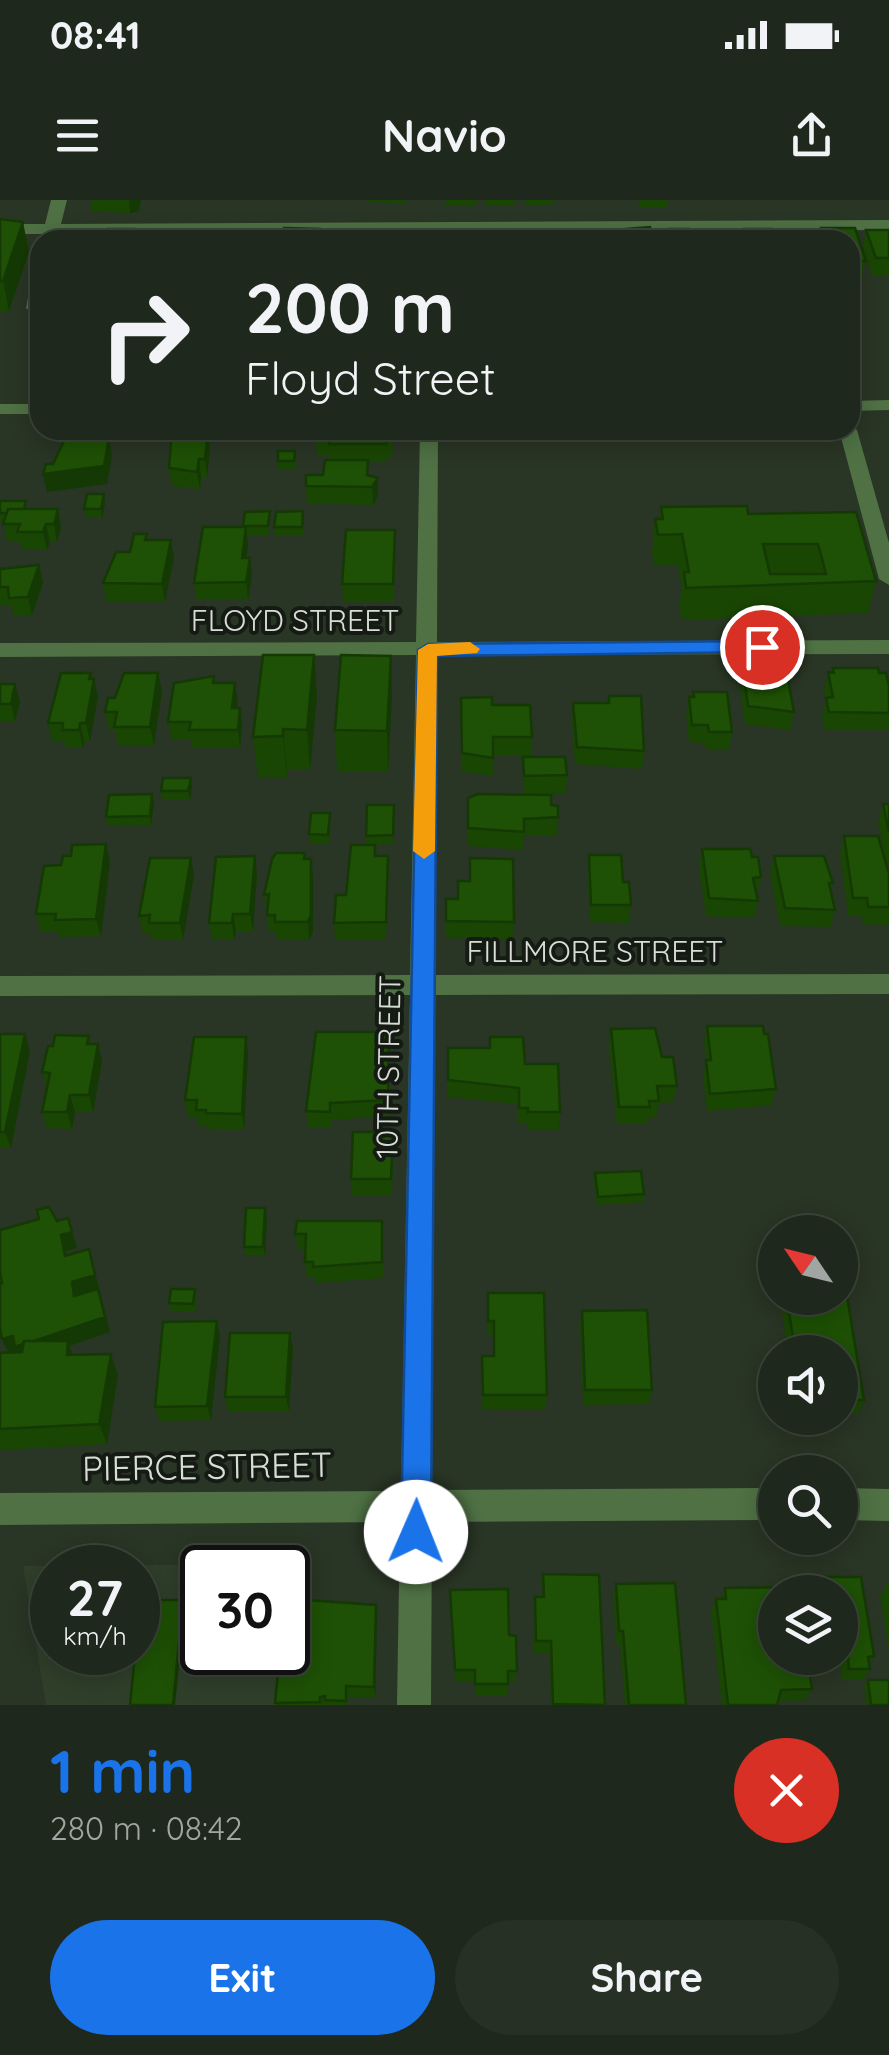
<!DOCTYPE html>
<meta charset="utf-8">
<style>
:root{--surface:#1f281c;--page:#273025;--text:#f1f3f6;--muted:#a1a6a3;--line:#3c443b;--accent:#1a73e8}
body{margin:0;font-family:Quicksand,sans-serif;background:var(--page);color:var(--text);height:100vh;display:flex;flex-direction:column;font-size:38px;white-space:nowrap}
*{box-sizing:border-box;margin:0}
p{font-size:32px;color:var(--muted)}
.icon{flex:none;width:55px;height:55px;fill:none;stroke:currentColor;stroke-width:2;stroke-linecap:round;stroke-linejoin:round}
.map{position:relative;height:1505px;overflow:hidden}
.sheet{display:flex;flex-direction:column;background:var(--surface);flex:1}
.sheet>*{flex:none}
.banner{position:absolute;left:30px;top:30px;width:830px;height:210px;border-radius:30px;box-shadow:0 5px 25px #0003,0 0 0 2px var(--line);background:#1f281c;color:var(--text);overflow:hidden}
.needle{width:65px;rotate:305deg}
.tools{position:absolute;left:758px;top:1015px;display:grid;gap:20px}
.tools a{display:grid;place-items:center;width:100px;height:100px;border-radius:50%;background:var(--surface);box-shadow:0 5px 25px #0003,0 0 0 2px var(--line);font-size:50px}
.speed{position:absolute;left:30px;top:1345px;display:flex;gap:20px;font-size:50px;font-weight:700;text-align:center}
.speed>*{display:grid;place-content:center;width:130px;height:130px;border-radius:50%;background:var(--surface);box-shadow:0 5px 25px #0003,0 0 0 2px var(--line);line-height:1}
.speed small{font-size:25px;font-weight:400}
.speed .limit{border:5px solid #111;border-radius:15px;background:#fff;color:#111}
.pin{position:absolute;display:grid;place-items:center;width:85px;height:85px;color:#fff;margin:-42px;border:5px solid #fff;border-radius:50%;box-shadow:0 2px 10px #0007}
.me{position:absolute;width:110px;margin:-55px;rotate:1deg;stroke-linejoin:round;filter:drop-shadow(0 0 8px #0008)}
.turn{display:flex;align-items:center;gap:35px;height:210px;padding:0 50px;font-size:45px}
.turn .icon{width:130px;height:130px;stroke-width:2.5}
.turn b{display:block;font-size:70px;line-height:85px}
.round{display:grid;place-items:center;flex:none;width:105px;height:105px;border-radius:52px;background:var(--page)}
.summary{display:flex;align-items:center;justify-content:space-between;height:170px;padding:0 50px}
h1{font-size:60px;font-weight:700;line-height:75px;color:var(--accent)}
.button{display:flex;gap:20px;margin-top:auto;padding:20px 50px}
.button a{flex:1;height:115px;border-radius:60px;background:var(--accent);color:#fff;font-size:40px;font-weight:700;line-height:115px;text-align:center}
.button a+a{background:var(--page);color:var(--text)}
.status{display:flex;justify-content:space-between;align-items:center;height:70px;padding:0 50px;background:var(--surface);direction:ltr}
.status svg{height:28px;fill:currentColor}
header{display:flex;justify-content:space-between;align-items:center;height:130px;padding:0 50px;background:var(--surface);font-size:45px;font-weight:700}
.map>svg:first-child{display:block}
.built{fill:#2f3f2a;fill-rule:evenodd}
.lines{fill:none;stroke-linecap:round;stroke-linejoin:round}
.minor{fill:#4f7144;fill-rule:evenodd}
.wall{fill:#1a4604}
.shaded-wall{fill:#153904}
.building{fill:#1e5105;stroke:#153904;stroke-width:2.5;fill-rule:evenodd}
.route{fill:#1a73e8;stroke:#114b97;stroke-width:2.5}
.slow{fill:#f59e0b}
.labels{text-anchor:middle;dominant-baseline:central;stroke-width:8;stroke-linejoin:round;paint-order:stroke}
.street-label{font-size:30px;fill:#d7ded4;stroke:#151b14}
.near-street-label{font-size:35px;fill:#d7ded4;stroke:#151b14}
</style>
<div class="status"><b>08:41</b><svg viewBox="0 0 49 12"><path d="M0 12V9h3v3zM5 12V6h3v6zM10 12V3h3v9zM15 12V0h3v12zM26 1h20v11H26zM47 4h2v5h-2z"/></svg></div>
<header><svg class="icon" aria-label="menu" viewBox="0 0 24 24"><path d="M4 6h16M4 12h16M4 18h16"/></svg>Navio<svg class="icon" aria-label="share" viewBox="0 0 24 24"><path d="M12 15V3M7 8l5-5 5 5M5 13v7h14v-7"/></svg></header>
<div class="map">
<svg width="889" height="1505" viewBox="0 0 889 1505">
<rect width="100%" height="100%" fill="#293525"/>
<path class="built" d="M287,1364L202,1368V1452L282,1453L279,1505H46L23,1366ZM52,1368H138V1452H52Z"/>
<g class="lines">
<path class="minor" d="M51,0H67L61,24L889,20V30L59,33L57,40H41L43,34H0V24H45Z
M40,69V106L26,109L32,74Z
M889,200V210L850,211V201Z
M0,204H40V214H0Z
M850,225L857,230L889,343V385L879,379L839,230H850Z
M420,230H438L437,442L889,440V454L437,455L435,775L889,774V794L435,795L432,1290L775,1288V1320L432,1322L431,1505H397L400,1322L0,1325V1293L401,1291L410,795L0,796V776L410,775L416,455L0,457V443L416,442Z
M840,1288L889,1289V1321L840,1320Z"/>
</g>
<path class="wall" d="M91,0H141L139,11L130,13L92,11Z
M368,0H405V3L368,2Z
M445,0H477L476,5L445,6Z
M486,0H515L514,5L486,6Z
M525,0H555L554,4L526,6Z
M638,0H668L667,8H640Z
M0,19L29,52L9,111H0Z
M821,28H855L866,61L862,78L850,77V40H818Z
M866,30H889V75H872L863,47Z
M208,230L210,247L207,277H201L200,289L172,286L169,268Z
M277,230H294V241L278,242Z
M316,230H393L392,257H387L386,262L368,261V275L378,278V296L373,305L307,303L306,286L323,275L330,260L329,255H317Z
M296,260L295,270H278V261Z
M104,294L105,303L102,318H86L84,309Z
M0,301L28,309L61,327L57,342H50L47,350H22L20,342H7L4,322H0Z
M661,307L748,314L856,312L876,381L868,413L682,420L679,404L682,388L678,366H654L652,351L655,319H659Z
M303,311V336H275L274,327Z
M270,321L268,336H247L248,345L246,358L252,375L248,400H196L194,383L243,327Z
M147,334L148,340L174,358L165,402L106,401L103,383Z
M395,348L394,402H343L342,384Z
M0,369L43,383L32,415L14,416L11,405H0Z
M314,455L317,496L310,570H287V577H258L253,537Z
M833,468L879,473L889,486V530H825L822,515L826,500L824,490L828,472L832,473Z
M743,472L794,512L790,530L745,524L740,490Z
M0,479L2,484L20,502L15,521L0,522Z
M92,479H94L98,497L90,541H84L83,548H66L64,541H52L48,523Z
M162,491L154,545H118L115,530H109L105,512L115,498Z
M693,492L732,532L729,550H706L705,543L689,542L686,515L689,497H692Z
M392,496L388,572L337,571L335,530Z
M609,496L644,551L642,569L575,564L572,521L573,503H608Z
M461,498L492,505L532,537L531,555H493V576L461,571Z
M238,501L237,508L242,526L240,548H192L191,540H172L168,522Z
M523,557L567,575L566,593L524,594Z
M191,578L192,587L190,600H163L161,591Z
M468,598L551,605L558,617L557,635L524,636L523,650L468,646Z
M154,603L151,625L108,626L106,617Z
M883,604H889V661H886L878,622Z
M394,605L393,644L369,645L388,674L386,740H335L334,723L366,645V636Z
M330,613L329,644H310L309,634Z
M844,636L889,674V720L888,725L863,724L861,715H848L840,653Z
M106,644L110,662L101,736L59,737L58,731L41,732L36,714L61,665L71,656Z
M702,649L752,657L761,677L757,695L758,701L754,718L706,716L699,667Z
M305,653V659H311L313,676V732L309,739L277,740L276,732H269L264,695Z
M589,655L623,682L631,705L629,723L590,722L587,673Z
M774,656L833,683L831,692L835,710L830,727L780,726L770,674Z
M257,674L253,731H236L234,740H212L209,723Z
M194,675L183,740H152L151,733H143L139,716Z
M446,699H458L514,722L513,739L446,738Z
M707,826L776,889L771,905L707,911L703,877L706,861L704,843Z
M611,829L662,857L677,886L673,902L659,903L656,918H648L647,924H617L609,846Z
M0,834L30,851L11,948H0Z
M89,836L92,844L102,861L93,912H75L72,929L47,928L42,912L47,887L42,872L53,846Z
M448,848L525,864L560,912L559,929H527V924H518V904L448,897Z
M390,849L389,916L332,920L331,928H308L306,911Z
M248,854L244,930H209L208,926L199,927L197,917H188L185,900Z
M394,948L392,995H352L351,979Z
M595,973L644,994L643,1002L597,1005L594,982Z
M267,1016L265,1055H245L244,1047Z
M68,1018L77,1048L66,1051L67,1055L89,1049L110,1132L69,1146L73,1154H111L118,1175L107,1244L0,1250V1153H8L2,1139L57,1021Z
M382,1021L383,1078L315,1083V1078H307L305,1062L306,1050H298L295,1034Z
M195,1089L197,1097L195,1112L171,1111L169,1103Z
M488,1093L547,1195L546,1209H482V1170L494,1156V1136H487Z
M780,1098H840L864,1200L858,1214H840V1152H788Z
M582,1111L652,1190L649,1204L583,1205L580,1126Z
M217,1121L220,1136L211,1220L160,1221L155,1207Z
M290,1133L293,1148L289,1211H228L225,1197Z
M543,1374L605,1505H551L550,1453H534V1409L535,1397H542Z
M807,1377H861L874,1456L869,1463L870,1469L863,1480H842L841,1468H809L812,1489L805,1500L778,1501L777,1505H722L711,1411L716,1399H721L725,1388L797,1387L798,1392H775V1458H840V1392H801Z
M616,1384L686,1505H625L620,1443H616L613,1396Z
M887,1384H889V1449L880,1397Z
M450,1390L509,1435L517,1471L515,1482H508L507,1495H475V1482L455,1481Z
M377,1417L375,1498L348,1497V1505H275V1503Z
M868,1480L889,1505H867L864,1485Z"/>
<path class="shaded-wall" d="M129,0H141L139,11L130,13Z
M23,22L29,52L9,111L3,81Z
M208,230L210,247L207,277L205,259Z
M109,238L112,256L107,284L47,292L43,274Z
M199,259L201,277L200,289L197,272Z
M378,278V296L373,305L372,287Z
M104,294L105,303L102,318L101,309Z
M58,309L61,327L57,342L54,324Z
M46,324L50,342L47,350L43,332Z
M246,327L248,345L244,376L242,358Z
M171,340L174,358L165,402L162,384Z
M250,358L252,375L248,400L246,382Z
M39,365L43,383L32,415L28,397Z
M314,455L317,496L310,570L307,530Z
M391,456L392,496L388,572L387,531Z
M91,473L93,485L94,479L98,497L90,541L86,523Z
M158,473L162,491L154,545L150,527Z
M235,483L238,501L235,526L232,508Z
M15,484L20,502L15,521L11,504Z
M240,508L242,526L240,548L238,530Z
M80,523L84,541L83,548L79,530Z
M283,529L287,570V577L283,536Z
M191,578L192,587L190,600L188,591Z
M152,594L154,603L151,625L150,616Z
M106,644L110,662L101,736L96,719Z
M255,656L257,674L253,731L250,714Z
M191,658L194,675L183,740L180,723Z
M311,659L313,676V732L309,739L308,722Z
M233,714L236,731L234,740L232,723Z
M25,834L30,851L11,948L5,932Z
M246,837L248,854L244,930L242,914Z
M98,844L102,861L93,912L89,895Z
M70,895L75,912L72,929L67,912Z
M265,1008L267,1016L265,1055L263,1047Z
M68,1018L77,1048L66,1051L71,1071L61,1035Z
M89,1049L110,1132L69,1146L76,1162L9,1154L2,1139L74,1096L72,1082Z
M217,1121L220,1136L211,1220L207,1206Z
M290,1133L293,1148L289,1211L286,1197Z
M111,1154L118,1175L107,1244L99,1224Z
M183,1400L185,1406L175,1505H173Z
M376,1405L377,1417L375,1498L374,1487Z"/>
<path class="building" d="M0,19L23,22L3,81H0Z
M650,27L652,35H656V40H616L614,30Z
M284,28L320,29L319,40H281Z
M821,28H855L866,61L850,60V40H822Z
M107,29H134L131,40H104Z
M668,29H689L692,40H661L660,36Z
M744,29H772L773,35H780L781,40H747Z
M598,30L599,38H607V40H568L567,32Z
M866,30H889V58H876Z
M338,32H366V40H337Z
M381,33H409L410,40H380Z
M549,33V40H517V34Z
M497,34V40H450V37Z
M236,37V40H193L194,38Z
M172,230H208L205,259H199L197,272L169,268Z
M277,230H293V232L277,233Z
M316,230H392V239H386V244H329V238H316Z
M109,238L104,266L43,274L46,264H53L65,239Z
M278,251H295L294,261H278Z
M325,260H368L367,275L378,278L372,287L306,286V275H323Z
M87,294H104L101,309H84Z
M0,301H26L24,309H8L7,313H0Z
M747,306L748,314L856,312L876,381L686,388L684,372H689L682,334L658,335L655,319H663L661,307ZM763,344H818L826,374H770Z
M8,309H58L54,324H46L43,332H17L20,324H3Z
M270,311L268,326H243L245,312Z
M303,311L302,327H274L276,312Z
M203,327H246L242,358H250L246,382L194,383Z
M346,330H395L393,384H342Z
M134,334H147L145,340H171L162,384L103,383L116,352H130Z
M39,365L28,397L9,398L8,387H0V369Z
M263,455H314L307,530L283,529V536L253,537Z
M341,455L391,456L387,531L335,530Z
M833,468H878L879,473H886L889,486V513L829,512L826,498L833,497L828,472L834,473Z
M786,469L794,512L748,506L743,472Z
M61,473H91L89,479H94L86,523H80L79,530H62L63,523H48Z
M124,473H158L150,527H114L117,512H105L108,498H115Z
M214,476L213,483H235L232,508H240L238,530H189L191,522H168L174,483Z
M0,484H15L11,504H0Z
M693,492H727L732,532H709L708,525H692L689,497H694Z
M609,496H641L644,551L577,547L573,503H609Z
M492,497V505H530L532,537H493V558L462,553L461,498Z
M523,557H565L567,575L524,576Z
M163,578H191L188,591H161Z
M152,594L150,616L106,617L109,595Z
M478,594L551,595V605L558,606V617L524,619V632L468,628V598Z
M883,604H889V632Z
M367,605H394L393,635L366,636Z
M311,613H330L328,635L309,634Z
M844,636H878L889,674V707H868L867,698H853Z
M106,644L96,719L55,720L56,714H36L44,666L61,665L63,656H71L72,645Z
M351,645H375V656H388L386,722L334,723L336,695H346Z
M702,649H750L752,657H758L761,677L753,678L758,701L709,698Z
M276,653H305L304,659H311V715L308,722H275V715H267L269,694L264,695L272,659Z
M589,655H621L623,682H629L631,705H591Z
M255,656L250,714H233L232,723H209L216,657Z
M774,656H824L833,683H829L835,710L785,708Z
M150,658H191L180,723H149L150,715L139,716Z
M470,658L513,659L514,722L446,721V699H458V681H470Z
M707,826H763L764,834H768L776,889L710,894L706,860H711Z
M655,828L662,857H673L677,886H657L659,901H649L650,907H619L611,829Z
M316,832H389L388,900L330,903V912L306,911Z
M0,834H25L5,932H0Z
M55,835L89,836L87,844H98L89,895H70L67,912H42L50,873L42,872L48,846H53Z
M194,837H246L242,914L206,913V910H196L197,900H185Z
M490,837H523L525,864H558L560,912H528V908H519V888L448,880V848H490Z
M353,932H393L391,979H351Z
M641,971L644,994L598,997L595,973Z
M49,1007L57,1021L68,1018L72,1032L61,1035L65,1056L89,1049L95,1075L72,1082L74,1096L98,1089L105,1117L34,1141H24L23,1144L15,1147L13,1136L2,1139L0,1128V1083H2L0,1072V1030L39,1019L37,1010Z
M246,1008H265L263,1047H244Z
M297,1021H382V1062L313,1067V1062H305L306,1034H295Z
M840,1053L864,1200H840V1152H795L787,1098H840Z
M171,1089H195L193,1104L169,1103Z
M488,1093H544L547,1195H483L482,1156H494V1121H488Z
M647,1110L652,1190H585L582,1111Z
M217,1121L207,1206L155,1207L163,1122Z
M230,1133H290L286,1197H225Z
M24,1141H68L67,1155L111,1154L99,1224L0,1229V1153L22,1152Z
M543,1374L599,1375L605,1505L553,1504L551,1441H536L535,1397H544Z
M807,1377H861L874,1456L868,1457L870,1469H849L848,1457H840V1392H805L804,1386H809Z
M675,1383L686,1505H629L623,1431H619L616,1384Z
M797,1387L798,1392H775V1458H807L812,1489L781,1490L777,1505H728L716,1399H726L725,1388Z
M508,1389L509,1435L516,1436L517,1471H508V1484H475V1470H455L450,1390Z
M159,1400H183L173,1505H130L134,1464L130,1463L131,1452H138V1410L158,1409Z
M306,1400L376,1405L374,1487L346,1486V1501L325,1500V1496L320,1497V1502L275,1503L280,1452H288V1418H305Z
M868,1480H889V1505H871Z"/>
<path class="route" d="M762,441L769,443V452L437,456L431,1332L426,1343L416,1347L406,1343L401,1332L418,450L428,444Z"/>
<path class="slow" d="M470,442L480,449L477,453L437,456L435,651L424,659L413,651L418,450L428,444Z"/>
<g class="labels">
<g class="street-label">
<text x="295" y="420">FLOYD STREET</text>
<text x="595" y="751">FILLMORE STREET</text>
<text transform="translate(388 867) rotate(-89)">10TH STREET</text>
</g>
<g class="near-street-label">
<text transform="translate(207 1266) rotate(-1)">PIERCE STREET</text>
</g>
</g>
</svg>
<div class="tools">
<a><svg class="needle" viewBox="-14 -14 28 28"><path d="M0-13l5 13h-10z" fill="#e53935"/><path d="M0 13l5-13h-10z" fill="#a1a6a3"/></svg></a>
<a><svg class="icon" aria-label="sound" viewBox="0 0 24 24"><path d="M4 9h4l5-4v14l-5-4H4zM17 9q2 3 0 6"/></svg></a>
<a><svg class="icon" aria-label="search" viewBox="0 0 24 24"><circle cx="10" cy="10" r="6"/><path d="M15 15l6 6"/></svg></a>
<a><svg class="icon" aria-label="layers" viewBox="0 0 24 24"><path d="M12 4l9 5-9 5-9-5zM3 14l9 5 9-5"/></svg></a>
</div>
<div class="speed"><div>27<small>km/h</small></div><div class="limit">30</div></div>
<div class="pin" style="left:762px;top:447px;background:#d93025"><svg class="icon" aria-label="arrive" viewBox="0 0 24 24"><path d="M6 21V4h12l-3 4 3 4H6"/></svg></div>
<svg class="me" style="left:416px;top:1332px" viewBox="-20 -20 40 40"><circle r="19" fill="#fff"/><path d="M0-13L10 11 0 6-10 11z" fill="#1a73e8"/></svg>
<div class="banner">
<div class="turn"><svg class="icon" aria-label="right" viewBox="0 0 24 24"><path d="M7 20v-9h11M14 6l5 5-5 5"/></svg><div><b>200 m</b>Floyd Street</div></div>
</div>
</div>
<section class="sheet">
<div class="summary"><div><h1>1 min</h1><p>280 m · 08:42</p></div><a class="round" style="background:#d93025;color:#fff"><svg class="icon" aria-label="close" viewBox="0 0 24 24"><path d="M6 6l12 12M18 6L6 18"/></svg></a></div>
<div class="button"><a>Exit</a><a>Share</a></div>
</section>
